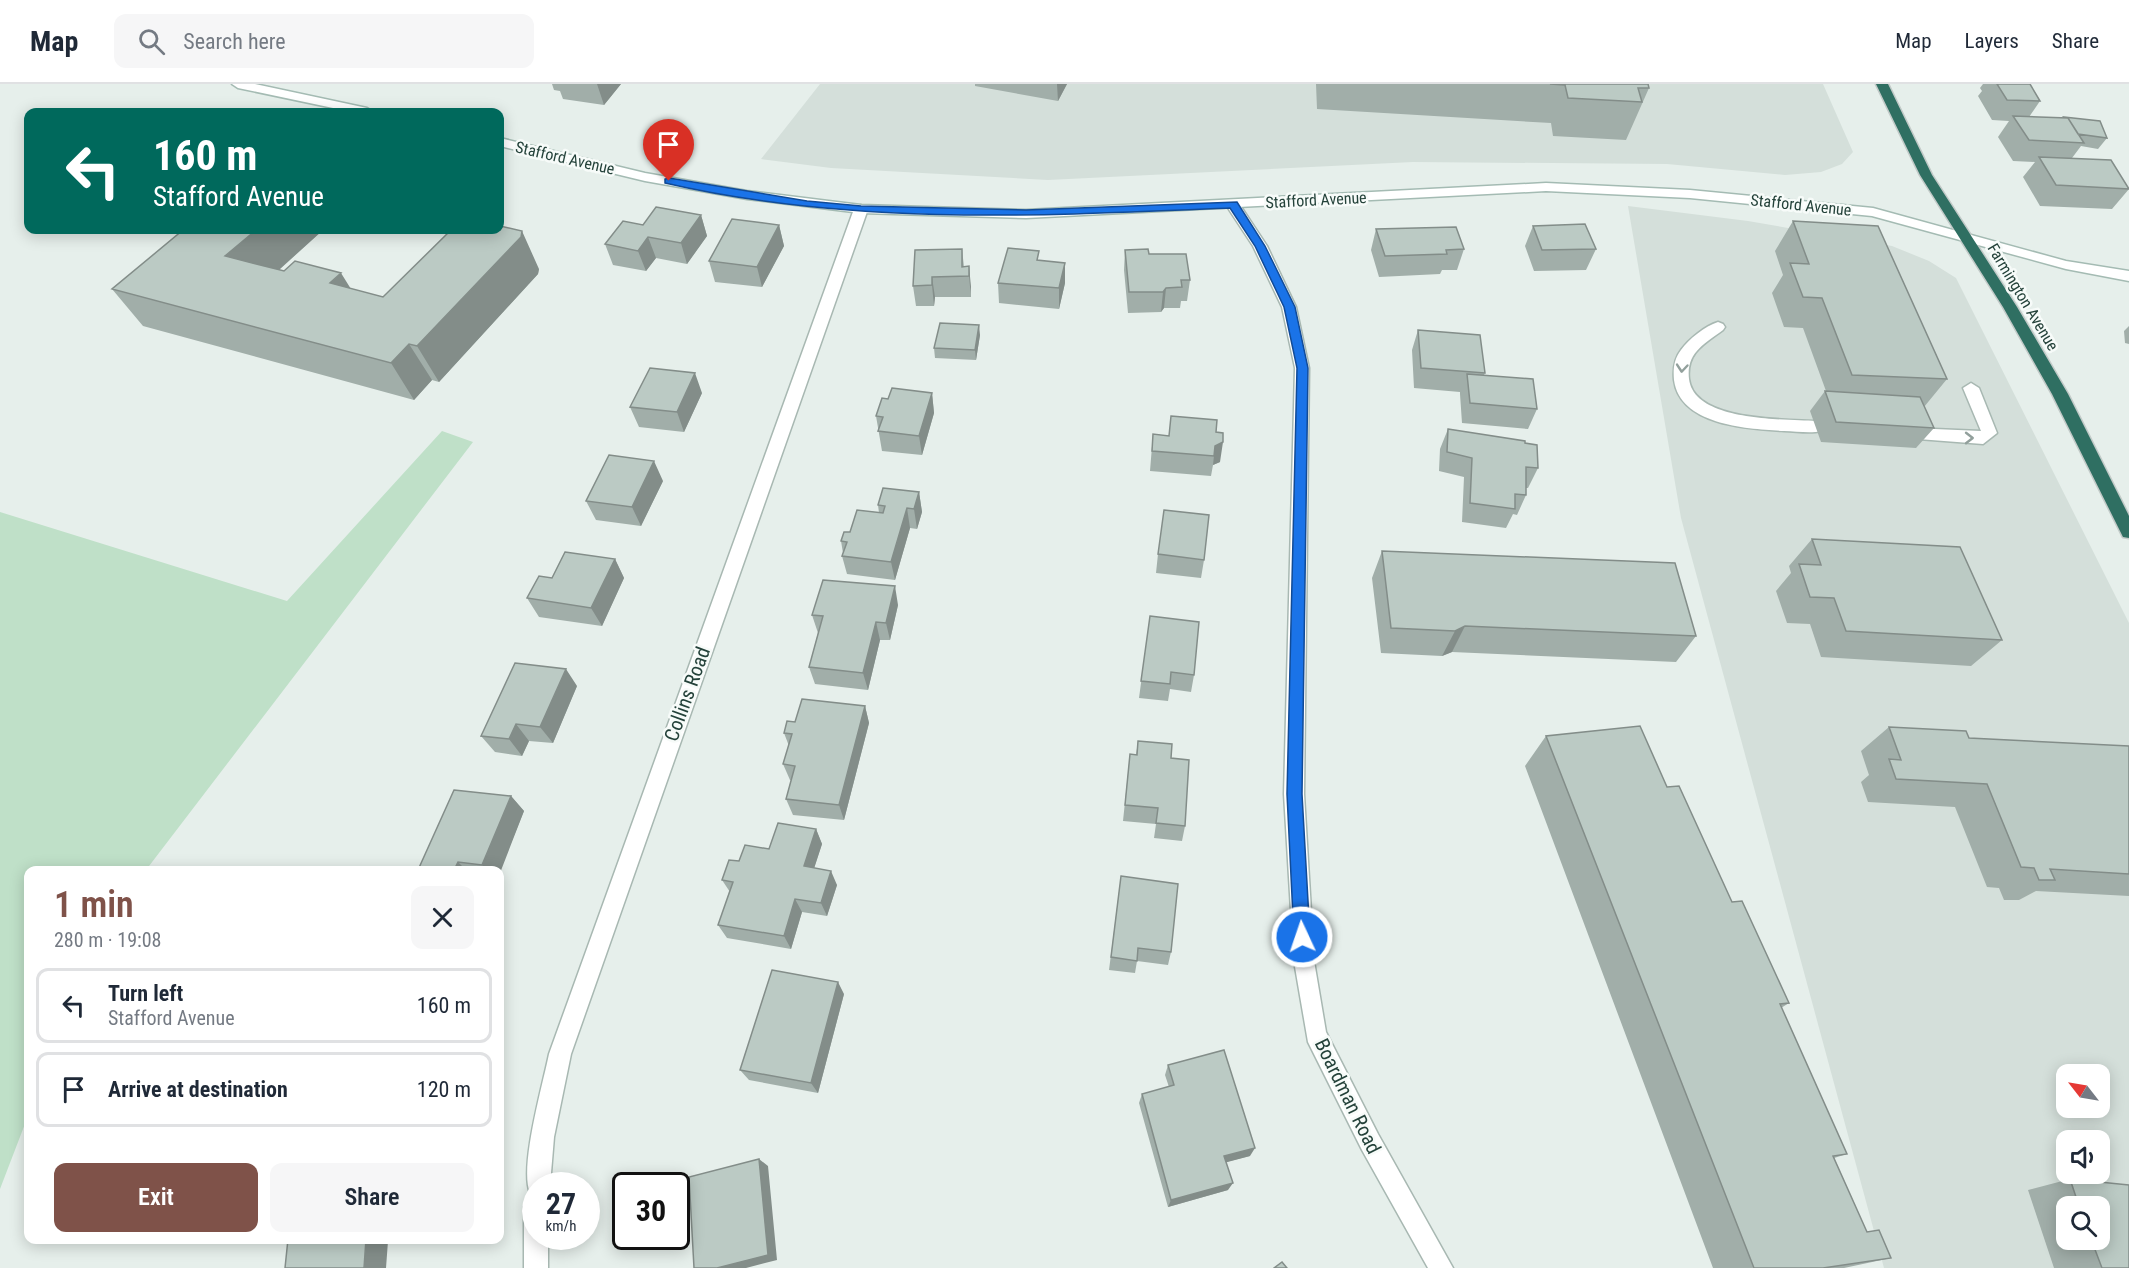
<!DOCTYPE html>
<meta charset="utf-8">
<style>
:root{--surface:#fff;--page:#f6f6f7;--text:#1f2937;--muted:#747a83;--line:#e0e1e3;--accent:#7f5249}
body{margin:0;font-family:"Roboto Condensed",sans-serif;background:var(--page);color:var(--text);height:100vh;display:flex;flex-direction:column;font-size:22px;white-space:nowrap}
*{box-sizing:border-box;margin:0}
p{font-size:20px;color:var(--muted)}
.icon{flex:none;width:33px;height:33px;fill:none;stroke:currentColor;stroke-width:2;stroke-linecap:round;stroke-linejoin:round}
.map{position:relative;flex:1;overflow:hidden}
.drawer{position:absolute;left:24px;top:782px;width:480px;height:378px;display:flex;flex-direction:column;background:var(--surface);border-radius:12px;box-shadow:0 3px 15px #0003}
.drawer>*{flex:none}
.guide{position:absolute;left:24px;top:24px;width:480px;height:126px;border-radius:12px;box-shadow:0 3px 15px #0003;background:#00695c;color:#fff;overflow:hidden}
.needle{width:39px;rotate:301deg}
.fabs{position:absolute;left:2056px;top:980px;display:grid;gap:12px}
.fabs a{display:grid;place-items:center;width:54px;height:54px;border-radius:12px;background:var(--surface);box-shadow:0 3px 15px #0003;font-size:30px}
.speed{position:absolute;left:522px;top:1088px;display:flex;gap:12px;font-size:30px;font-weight:700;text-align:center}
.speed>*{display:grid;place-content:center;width:78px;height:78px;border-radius:50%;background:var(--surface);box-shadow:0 3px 15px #0003;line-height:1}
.speed small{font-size:15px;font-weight:400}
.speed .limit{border:3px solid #111;border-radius:9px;background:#fff;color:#111}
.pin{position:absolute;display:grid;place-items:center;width:51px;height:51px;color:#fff;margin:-62px -26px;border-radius:50% 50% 50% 0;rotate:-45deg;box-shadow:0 0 6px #0007}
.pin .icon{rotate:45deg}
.me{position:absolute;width:66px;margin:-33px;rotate:357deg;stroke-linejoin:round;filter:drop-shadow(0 0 4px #0008)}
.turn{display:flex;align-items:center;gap:21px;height:126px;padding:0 30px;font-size:27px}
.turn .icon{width:78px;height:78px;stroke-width:2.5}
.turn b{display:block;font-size:42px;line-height:51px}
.round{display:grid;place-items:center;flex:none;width:63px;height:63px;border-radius:12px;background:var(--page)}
.head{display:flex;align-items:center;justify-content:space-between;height:102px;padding:0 30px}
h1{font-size:36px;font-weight:600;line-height:45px;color:var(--accent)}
.button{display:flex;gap:12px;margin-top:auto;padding:12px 30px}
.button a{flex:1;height:69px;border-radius:12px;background:var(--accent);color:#fff;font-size:24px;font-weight:600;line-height:69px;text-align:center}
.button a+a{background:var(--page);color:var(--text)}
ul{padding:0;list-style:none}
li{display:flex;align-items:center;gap:18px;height:75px;margin:0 12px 9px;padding:0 18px;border:3px solid var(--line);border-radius:12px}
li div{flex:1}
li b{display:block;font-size:22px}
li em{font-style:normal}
header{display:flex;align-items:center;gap:36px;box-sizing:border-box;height:84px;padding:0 30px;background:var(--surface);border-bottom:2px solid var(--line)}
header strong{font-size:28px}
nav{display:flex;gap:33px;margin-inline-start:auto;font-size:21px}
.search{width:420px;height:54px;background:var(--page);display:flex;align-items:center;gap:15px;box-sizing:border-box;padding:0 21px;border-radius:12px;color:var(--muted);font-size:22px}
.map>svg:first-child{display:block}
.built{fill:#d4dfda;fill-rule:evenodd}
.green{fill:#bfe0c8}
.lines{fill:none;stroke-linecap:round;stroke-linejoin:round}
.lane-casing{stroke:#a8b8b2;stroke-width:3}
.street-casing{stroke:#a8b8b2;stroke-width:3}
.secondary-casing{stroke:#a4bbb3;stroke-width:3}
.highway-casing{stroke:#c2cac8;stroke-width:3}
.lane{fill:#fff;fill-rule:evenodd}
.street{fill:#fff;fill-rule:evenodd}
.secondary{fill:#fff;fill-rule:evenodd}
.highway{fill:#2f6f62;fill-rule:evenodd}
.wall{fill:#a1aea9;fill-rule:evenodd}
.shaded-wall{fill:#838d89}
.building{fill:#bbcac4;stroke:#838d89;stroke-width:1.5}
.oneway{stroke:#92a09c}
.route{fill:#1a73e8;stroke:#114b97;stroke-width:1.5}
.labels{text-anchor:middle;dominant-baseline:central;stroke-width:5;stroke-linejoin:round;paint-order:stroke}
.far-street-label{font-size:16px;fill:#24423a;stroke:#f7fbf9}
.street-label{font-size:20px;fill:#24423a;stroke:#f7fbf9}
</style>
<header>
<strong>Map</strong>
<div class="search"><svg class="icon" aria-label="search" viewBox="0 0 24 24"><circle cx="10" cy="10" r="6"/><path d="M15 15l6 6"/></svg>Search here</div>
<nav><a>Map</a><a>Layers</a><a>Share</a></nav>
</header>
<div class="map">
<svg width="2129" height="1184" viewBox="0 0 2129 1184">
<rect width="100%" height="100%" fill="#e6efeb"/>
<path class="built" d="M820,0H1823L1853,68L1842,80L1821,88L1785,91L1667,80L1413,78L1048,96L831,84L761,75Z
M1628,122L1748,137L1892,162L1929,177L1956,194L2129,539V1184H1884L1681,434ZM2067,990H2100V1023H2067ZM2067,1056H2100V1089H2067ZM2067,1122H2100V1155H2067Z"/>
<path class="green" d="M442,347L473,358L146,786H28V1032L0,1105V428L287,517Z"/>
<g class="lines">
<g class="lane-casing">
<path id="lane" d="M1718,238L1723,240L1725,243L1723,246C1704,260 1686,269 1689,295C1694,338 1785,335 1816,337L1821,339L1824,343L1821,347C1810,350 1796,347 1784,347C1750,345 1680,342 1674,296C1673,285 1674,275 1681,266C1689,255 1705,242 1718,238Z
M1971,299L1979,304L1997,349L1983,360L1905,354L1903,350L1911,344L1981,347L1963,304Z"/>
</g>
<g class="street-casing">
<path id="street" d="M1233,117L1238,118L1267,162L1296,223L1309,284L1304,710L1314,877L1326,948L1378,1050L1453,1184H1428L1362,1066L1308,958L1294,877L1284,710L1295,284L1282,223L1253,162L1226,121Z
M861,121L868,125L571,970L554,1053L550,1101H536V1112L530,1109C519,1083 543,1000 549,970L854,125Z
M536,1112V1152H548V1184H524V1123L528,1115Z"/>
</g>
<g class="secondary-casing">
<path id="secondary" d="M232,0H255L367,24L373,28H352L238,4Z
M500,54L645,89L747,107L861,121L1026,126L1546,99L1690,106L1873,124L2066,177L2129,187V197L2066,185L1872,132L1690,114L1546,107L1026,134L861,129L747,115L645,97L500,62Z"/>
</g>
<g class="highway-casing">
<path id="highway" d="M1876,0H1888L1932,91L2017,223L2068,310L2129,432V454L2123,453L2052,310L2003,223L1920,91Z"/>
</g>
<use href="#lane" class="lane"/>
<use href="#street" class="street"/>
<use href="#secondary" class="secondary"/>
<use href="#highway" class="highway"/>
</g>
<path class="wall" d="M552,0H621L604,21L563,15L560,7L554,6Z
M975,0H1067L1058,17L975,2Z
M1316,0H1648L1649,4L1626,56L1553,52L1551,39L1317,25Z
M1983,0H2030L2040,17L2029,33L2063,34L2064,33L2107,54L2098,65L2081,62L2072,74L2129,104V105L2112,125L2040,122L2023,93L2035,78L2013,77L1998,53L2009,37L1992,36L1978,12L1982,7L1980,4Z
M701,131L707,152L687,180L656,174L646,187L613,181L605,160L643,141Z
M1793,137L1947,295L1924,323L1934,344L1916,364L1821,358L1810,327L1825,307H1826L1803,244L1784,243L1772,209L1783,191L1775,167Z
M779,141L784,162L762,203L715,198L709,177Z
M1533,142L1596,165L1586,186L1534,187L1525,162Z
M1376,145L1464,165L1457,186H1442L1440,190L1379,193L1371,166Z
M323,146L279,186L383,213L539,185L538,190L439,298L432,296L414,316L143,242L112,205Z
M962,165L964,183L969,182L971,213H935L934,222H916L913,202Z
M1125,166L1149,170L1190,196L1187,217H1181L1180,224H1164L1161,228L1128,229L1124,186Z
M1039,176L1065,199L1059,225L999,219L998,199Z
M2129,242V260L2125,259L2124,247Z
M1418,246L1485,289L1484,291L1537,325L1528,345L1462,339L1460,310V308L1414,304L1412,266Z
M980,251L976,276L935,274L934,264Z
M702,309L684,348L639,343L630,323Z
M932,309L934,329L922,371L882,367L876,332L888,315Z
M1448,345L1525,359L1538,384L1528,404H1526V411L1517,431L1513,430L1506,444L1462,438L1464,393L1439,387L1440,365Z
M1216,348L1220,378L1213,381L1211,392L1150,387L1153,350L1169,352Z
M663,397L641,442L596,436L586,417Z
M919,408L922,428L917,445L910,444L895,496L847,490L842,472L843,469L841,457L850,448L879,429L878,421Z
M1812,455L2002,556L1971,582L1821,573L1810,540L1787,539L1776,507L1791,489L1789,482Z
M1382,467L1696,552L1676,578L1452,568L1442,572L1381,569L1372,494Z
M1158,470L1204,476L1201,494L1156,489Z
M615,475L624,494L602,542L539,533L527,514L552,494Z
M898,521L890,556H880L868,606L815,600L809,583L818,549L812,531Z
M1150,532L1194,591L1191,608L1170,605L1168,617L1139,614Z
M577,602L553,659L529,657L522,672L495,668L481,652Z
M865,622L869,639L844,736L793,731L786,715L791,696H790L783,680L789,662L784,649L795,638Z
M1889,643L1969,654L2129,662V812L2036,807L2019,816H2004L1999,804L1987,803L1955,723L1868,718L1861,698L1869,691L1861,667Z
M1546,652L1667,703L1789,919L1781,924L1847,1070L1834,1074L1867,1148L1891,1174L1844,1184H1713L1525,682Z
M1138,657L1171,674L1185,742L1182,757L1154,754L1156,740L1123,737L1130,670L1136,671Z
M511,712L524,727L500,786H418Z
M816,745L822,760L814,784L837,801L827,832L802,828L791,865L727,854L718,841L730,808L722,796L739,777Z
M1121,792L1171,868L1168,881L1137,877L1135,889L1109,886Z
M844,910L818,1009L749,996L740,986Z
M1168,981L1250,1072L1226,1078L1228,1106L1168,1123L1139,1019L1142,1010L1169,1003L1165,991Z
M2070,1095L2129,1101V1184H2054L2028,1106ZM2067,1122H2100V1155H2067Z"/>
<path class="shaded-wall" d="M597,0H621L604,21Z
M1057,0H1067L1058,17Z
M701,131L707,152L687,180L681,159Z
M779,141L784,162L762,203L757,183Z
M256,146H323L252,210L225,172Z
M522,147L539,185L538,190L439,298L417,262Z
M648,153L656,174L646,187L638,167Z
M1065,179V199L1059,225V204Z
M969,182L971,203V213L969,192Z
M341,189L364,226L330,199Z
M932,193L935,213L934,222L932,201Z
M1166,204L1164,224L1161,228L1163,208Z
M979,241L980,251L976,276L975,266Z
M409,260L432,296L414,316L391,279Z
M695,289L702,309L684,348L677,328Z
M932,309L934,329L922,371L919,352Z
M1223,358L1220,378L1213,381L1215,362Z
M654,377L663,397L641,442L632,423Z
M919,408L922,428L917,445L914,425Z
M907,424L910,444L895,496L891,478Z
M615,475L624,494L602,542L591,524Z
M895,502L898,521L890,556L886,539Z
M876,538L880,556L868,606L863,589Z
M1465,542L1452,568L1442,572L1455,547Z
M566,585L577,602L553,659L540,643Z
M865,622L869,639L844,736L839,721Z
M516,640L529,657L522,672L509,655Z
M511,712L524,727L500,789V786H487L482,781Z
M816,745L822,760L810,797L804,782Z
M458,778L466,786H454Z
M831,787L837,801L827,832L821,819Z
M795,815L802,828L791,865L784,852Z
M838,898L844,910L818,1009L811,999Z
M1255,1064L1250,1072L1220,1080L1224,1072Z
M759,1075L768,1082L777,1176L746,1184H717Z
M1233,1099L1228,1106L1168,1123L1171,1116Z
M366,1155H394L388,1157L386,1184H364Z"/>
<path class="building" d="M1550,0H1648L1649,4H1638L1642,18L1568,14L1565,1Z
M1997,0H2030L2040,17L2007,16Z
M2013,32L2068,34L2084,59L2029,56Z
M2064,33L2100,37L2107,54L2078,50L2068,34H2065Z
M2039,73L2111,76L2129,105L2056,101Z
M656,123L701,131L681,159L648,153L638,167L605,160L623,137L643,141Z
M732,135L779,141L757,183L709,177Z
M1793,137L1878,142L1947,295L1852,291L1822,214L1803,213L1790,179L1809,180Z
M1585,140L1596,165L1542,166L1533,142Z
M500,142L522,147L521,153L417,262L409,260L391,279L112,205L183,146H256L225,172L284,187L295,177L341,189L330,199L383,213L451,146H500Z
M1456,143L1464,165L1446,166L1447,170L1385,172L1376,145Z
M1008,164L1039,167L1037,176L1065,179L1059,204L998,199Z
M962,165V183L969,182V192L932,193V201L913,202L915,166Z
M1148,165L1149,170H1186L1190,196H1181L1182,203L1166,204L1163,208H1129L1125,166Z
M940,239L979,241L975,266L934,264Z
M1418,246L1480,251L1485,289L1421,284Z
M650,284L695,289L677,328L630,323Z
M1467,290L1533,295L1537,325L1470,319Z
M892,304L932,309L919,352L878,347L883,333L876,332L882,314L888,315Z
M1825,307L1920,313L1934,344L1836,338Z
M1171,332L1217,336L1216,348L1223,349V358L1215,362L1214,372L1152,367L1153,350L1169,352Z
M1448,345L1525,357V359L1537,361L1538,384L1526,383V411L1515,410V425L1470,419L1472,374L1447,368Z
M609,371L654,377L632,423L586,417Z
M883,404L919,408L914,425L907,424L891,478L842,472L847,458L841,457L844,448H850L857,426L883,429L885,422L878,421Z
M1164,426L1209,431L1204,476L1158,470Z
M1812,455L1960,463L2002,556L1846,547L1834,514L1810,513L1799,480L1821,481Z
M1382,467L1675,479L1696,552L1465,542L1455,547L1391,544Z
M565,468L615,475L591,524L527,514L539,492L552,494Z
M823,496L895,502L886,539L876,538L863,589L809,583L823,532L812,531Z
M1150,532L1199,538L1194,591L1171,588L1170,600L1141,597Z
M515,579L566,585L540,643L516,640L509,655L481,652Z
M802,615L865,622L839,721L786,715L795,682L783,680L792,650L784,649L787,637L795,638Z
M1640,642L1667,703L1679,702L1732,818L1742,817L1789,919L1780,920L1847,1070L1833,1072L1867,1148L1879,1146L1891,1174L1823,1184H1754L1546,652Z
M1889,643L1966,647L1969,654L2129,662V790L2050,785L2055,796H2039L2034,784L2021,783L1987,700L1896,695L1889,675L1901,676Z
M1138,657L1172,660L1171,674L1189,676L1185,742L1156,739L1158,724L1125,721L1130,670L1137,671Z
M454,706L511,712L482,781L458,778L454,786H418Z
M778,739L816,745L804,782L831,787L821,819L795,815L784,852L718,841L733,798L722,796L729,776L739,777L745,761L769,765Z
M1121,792L1178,800L1171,868L1138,864L1137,877L1111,873Z
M772,886L838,898L811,999L740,986Z
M1224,966L1255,1064L1224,1072L1233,1099L1171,1116L1142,1010L1174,1001L1168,981Z
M759,1075L768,1171L717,1184H694L689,1093Z
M2070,1095L2129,1101V1184H2102L2091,1155H2100V1122H2079Z
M288,1155H366L364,1184H285Z
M1282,1178L1287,1184H1274Z"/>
<defs><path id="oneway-chevron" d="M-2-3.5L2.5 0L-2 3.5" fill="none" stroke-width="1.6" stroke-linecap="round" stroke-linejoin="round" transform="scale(1.5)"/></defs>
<g class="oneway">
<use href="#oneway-chevron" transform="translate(1682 284) rotate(95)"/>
<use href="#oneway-chevron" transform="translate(1969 354)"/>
</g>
<path class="route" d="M669,94L807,117L861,122L1026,126L1237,118L1265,162L1295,223L1308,284L1302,710L1310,853L1308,858L1302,860L1297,858L1294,853L1287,710L1297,284L1284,223L1255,162L1230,124C1042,132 851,142 665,99V95Z"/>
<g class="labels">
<g class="far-street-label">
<text transform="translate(565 74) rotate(13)">Stafford Avenue</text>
<text transform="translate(1316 116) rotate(-3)">Stafford Avenue</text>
<text transform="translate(1801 121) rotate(6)">Stafford Avenue</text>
<text transform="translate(2023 213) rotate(59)">Farmington Avenue</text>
</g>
<g class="street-label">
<text transform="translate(687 610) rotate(-70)">Collins Road</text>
<text transform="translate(1348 1012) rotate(64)">Boardman Road</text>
</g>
</g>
</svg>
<div class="fabs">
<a><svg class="needle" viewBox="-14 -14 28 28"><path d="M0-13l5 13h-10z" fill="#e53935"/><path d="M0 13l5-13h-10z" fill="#747a83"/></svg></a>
<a><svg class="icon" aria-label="sound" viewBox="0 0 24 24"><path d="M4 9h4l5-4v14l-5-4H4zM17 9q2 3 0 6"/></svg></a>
<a><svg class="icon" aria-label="search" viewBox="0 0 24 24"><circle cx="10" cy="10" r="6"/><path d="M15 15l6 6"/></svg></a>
</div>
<div class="speed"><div>27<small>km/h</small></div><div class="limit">30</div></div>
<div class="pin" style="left:669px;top:97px;background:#d93025"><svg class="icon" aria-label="arrive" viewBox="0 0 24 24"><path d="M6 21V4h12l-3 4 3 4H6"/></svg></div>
<svg class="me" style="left:1302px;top:853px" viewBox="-20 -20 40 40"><circle r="17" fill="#1a73e8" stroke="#fff" stroke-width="3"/><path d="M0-11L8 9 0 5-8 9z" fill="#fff"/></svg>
<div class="guide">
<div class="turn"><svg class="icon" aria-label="left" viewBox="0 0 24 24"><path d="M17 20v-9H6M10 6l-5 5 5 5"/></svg><div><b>160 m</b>Stafford Avenue</div></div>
</div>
<section class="drawer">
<div class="head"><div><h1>1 min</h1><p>280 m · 19:08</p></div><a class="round"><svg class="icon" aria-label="close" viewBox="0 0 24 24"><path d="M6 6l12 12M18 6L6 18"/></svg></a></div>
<ul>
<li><svg class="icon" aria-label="left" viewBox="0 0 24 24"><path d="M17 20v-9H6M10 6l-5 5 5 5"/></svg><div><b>Turn left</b><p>Stafford Avenue</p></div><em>160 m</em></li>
<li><svg class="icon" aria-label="arrive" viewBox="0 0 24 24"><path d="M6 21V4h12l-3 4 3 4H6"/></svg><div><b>Arrive at destination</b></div><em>120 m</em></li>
</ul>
<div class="button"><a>Exit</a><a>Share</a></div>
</section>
</div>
